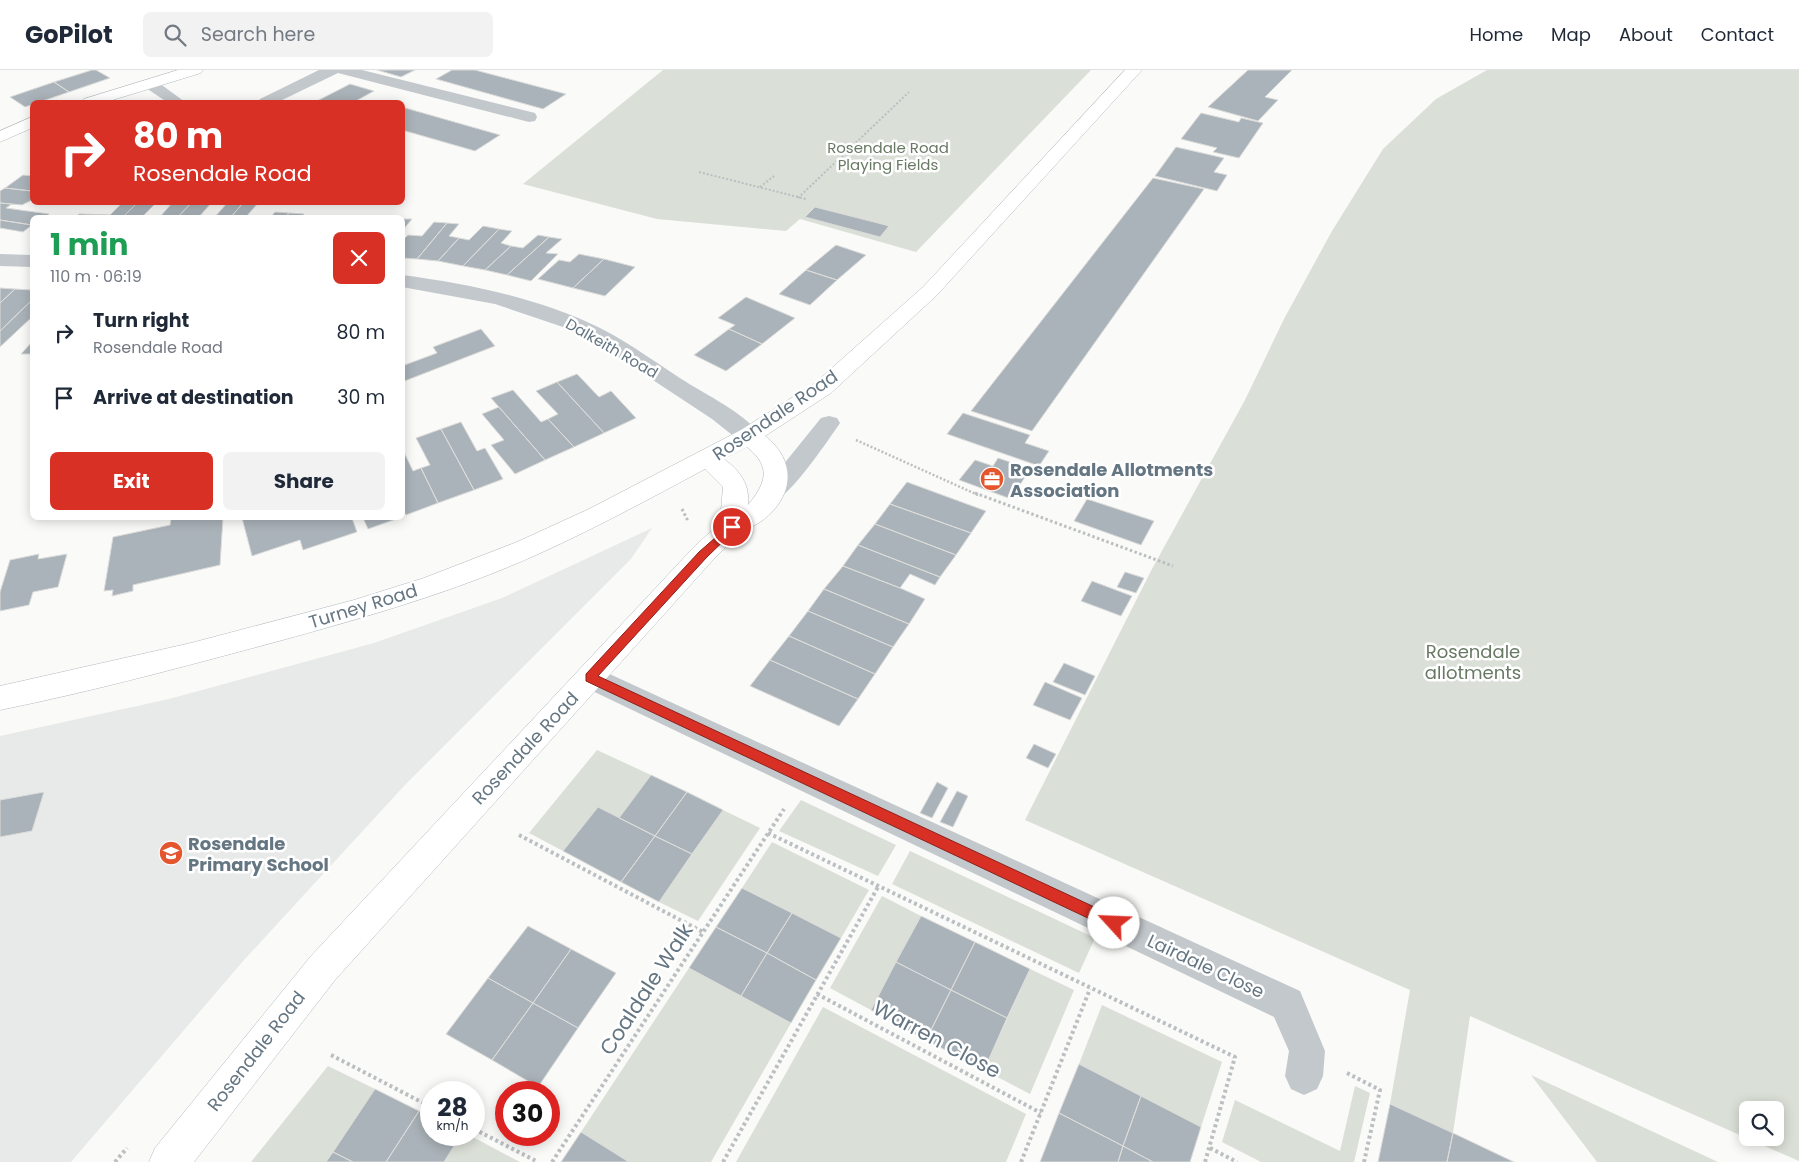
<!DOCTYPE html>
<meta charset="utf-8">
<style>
:root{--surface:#fff;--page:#f2f2f3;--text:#1f2937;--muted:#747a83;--line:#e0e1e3;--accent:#d93025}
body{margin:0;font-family:Poppins,sans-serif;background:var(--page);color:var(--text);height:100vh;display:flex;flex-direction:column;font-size:19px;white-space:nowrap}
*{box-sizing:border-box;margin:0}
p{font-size:16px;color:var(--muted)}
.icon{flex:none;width:28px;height:28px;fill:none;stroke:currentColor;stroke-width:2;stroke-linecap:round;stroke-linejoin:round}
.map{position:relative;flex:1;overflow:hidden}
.sheet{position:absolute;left:30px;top:145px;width:375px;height:305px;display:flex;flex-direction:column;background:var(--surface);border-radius:8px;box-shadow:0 2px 12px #0003}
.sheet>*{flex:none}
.hud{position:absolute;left:30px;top:30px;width:375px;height:105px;border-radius:8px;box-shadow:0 2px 12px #0003;background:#d93025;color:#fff;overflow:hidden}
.buttons{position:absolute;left:1739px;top:1031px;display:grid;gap:10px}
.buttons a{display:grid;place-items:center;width:45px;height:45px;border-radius:8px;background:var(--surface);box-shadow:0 2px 12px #0003;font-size:25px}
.speed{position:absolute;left:420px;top:1011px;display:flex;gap:10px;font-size:25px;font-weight:700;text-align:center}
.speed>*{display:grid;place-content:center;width:65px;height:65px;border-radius:50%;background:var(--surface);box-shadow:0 2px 12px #0003;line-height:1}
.speed small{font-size:12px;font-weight:400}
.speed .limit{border:8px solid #d22;background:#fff;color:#111}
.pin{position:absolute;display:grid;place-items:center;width:42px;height:42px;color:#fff;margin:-21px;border:2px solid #fff;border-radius:50%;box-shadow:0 1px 5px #0007}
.me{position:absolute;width:55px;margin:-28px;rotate:295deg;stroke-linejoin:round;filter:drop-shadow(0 0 4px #0008)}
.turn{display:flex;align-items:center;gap:18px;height:105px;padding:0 20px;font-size:22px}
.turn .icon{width:65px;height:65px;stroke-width:2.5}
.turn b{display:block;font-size:35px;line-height:42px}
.round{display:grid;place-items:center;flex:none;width:52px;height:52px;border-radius:8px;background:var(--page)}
.overview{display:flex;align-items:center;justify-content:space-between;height:85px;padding:0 20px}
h1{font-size:30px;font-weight:700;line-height:38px;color:#1e9e55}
.cta{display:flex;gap:10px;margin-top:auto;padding:10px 20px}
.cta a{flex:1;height:58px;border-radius:8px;background:var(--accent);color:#fff;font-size:20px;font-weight:700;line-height:58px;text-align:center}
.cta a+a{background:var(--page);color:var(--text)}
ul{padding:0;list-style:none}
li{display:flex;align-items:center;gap:15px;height:65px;padding:0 20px}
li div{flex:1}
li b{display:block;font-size:19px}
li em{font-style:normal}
header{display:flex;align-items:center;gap:30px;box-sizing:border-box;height:70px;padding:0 25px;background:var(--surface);border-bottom:1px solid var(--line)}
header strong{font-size:24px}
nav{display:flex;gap:28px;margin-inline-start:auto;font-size:18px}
.search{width:350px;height:45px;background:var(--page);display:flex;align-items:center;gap:12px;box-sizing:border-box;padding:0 18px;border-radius:8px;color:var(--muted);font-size:19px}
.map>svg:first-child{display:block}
.built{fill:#e8e9e9}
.green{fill:#dadfd7;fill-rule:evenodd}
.building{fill:#aab3b9;stroke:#dcdcda}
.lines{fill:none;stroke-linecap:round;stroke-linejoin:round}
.secondary-casing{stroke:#b3babf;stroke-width:1}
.primary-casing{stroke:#b5babe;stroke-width:1}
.path-far3{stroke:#bbbfc2;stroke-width:2;stroke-dasharray:2 2;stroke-linecap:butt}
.path-far2{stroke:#bbbfc2;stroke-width:2.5;stroke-dasharray:2 2;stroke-linecap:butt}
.path-far1{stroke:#bbbfc2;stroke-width:3;stroke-dasharray:2.5 2.5;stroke-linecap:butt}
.path{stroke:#bbbfc2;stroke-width:4;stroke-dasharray:3 3;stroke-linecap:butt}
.lane{fill:#c3c8cc;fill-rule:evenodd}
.street{fill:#c3c8cc;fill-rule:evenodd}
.secondary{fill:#fff;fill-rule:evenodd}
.primary{fill:#fff;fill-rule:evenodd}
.route{fill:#d93025;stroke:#8d1f18}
.labels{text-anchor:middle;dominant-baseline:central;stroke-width:5;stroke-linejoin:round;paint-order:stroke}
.far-park-label{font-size:15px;fill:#687a64;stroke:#fff}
.far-street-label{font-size:15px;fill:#657683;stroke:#fff}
.street-label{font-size:18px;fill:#657683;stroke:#fff}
.poi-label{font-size:18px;font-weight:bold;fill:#657683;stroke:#fff;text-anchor:start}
.park-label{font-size:18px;fill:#687a64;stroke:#fff}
.near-street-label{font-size:21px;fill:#657683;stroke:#fff}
</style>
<header>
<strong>GoPilot</strong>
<div class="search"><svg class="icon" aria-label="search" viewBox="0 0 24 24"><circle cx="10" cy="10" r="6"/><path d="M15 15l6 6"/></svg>Search here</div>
<nav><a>Home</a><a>Map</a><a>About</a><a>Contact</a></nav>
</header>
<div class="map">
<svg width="1799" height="1092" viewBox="0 0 1799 1092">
<rect width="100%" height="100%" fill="#fafaf8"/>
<path class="built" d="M652,458L631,489L404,716L244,890L71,1092H0V666L169,629L374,573L502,528Z"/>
<path class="green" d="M663,0H1091L916,182L800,149L786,161L657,149L523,114Z
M1487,0H1799V1091L1470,946L1453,1063L1390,1034L1410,920L1025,750L1152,499L1245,330L1284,249L1332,161L1383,79L1436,29ZM1748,1040H1775V1068H1748Z
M597,680L651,705L619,748L598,737L563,781L529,763Z
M801,730L896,775L878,806L779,761Z
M723,740L760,758L698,851L659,832Z
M772,772L869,820L841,868L742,818Z
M910,781L1095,868L1079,903L892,814Z
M882,826L921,846L871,940L830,918Z
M689,898L791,953L711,1092H629L581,1062Z
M1030,899L1074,920L1030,1024L984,1000Z
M1102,935L1222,992L1201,1057L1079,994Z
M823,937L1026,1044L1006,1092H736Z
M328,996L375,1019L326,1092H251Z
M1531,1005L1718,1092H1597Z
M1355,1016L1370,1023L1354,1092H1261L1222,1072L1235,1030L1340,1081Z
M461,1065H469L520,1092H444Z"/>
<path class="building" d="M92,0H96L110,8L69,22L54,12Z
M377,0H415L401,7Z
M452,0H475L566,24L543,39L436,9Z
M1248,0H1292L1265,27L1278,30L1258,51L1208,37Z
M54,12L69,22L25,37L10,27Z
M350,14L374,21L354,32H315Z
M402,37L500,65L475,81L402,60Z
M1201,43L1239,52L1241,48L1263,53L1239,88L1213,82L1217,78L1181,69Z
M1176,77L1224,88L1214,102L1227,105L1217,121L1155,106Z
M23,105L32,106V121L5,118Z
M1153,108L1204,119L1032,361L971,341Z
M5,118L32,121V130L22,135L0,133V121Z
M123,132H138L122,148H75L79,144L110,145Z
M138,132H157L142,147L151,148H122Z
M173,132H192L177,148H159Z
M192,132H212L198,148H177Z
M228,132H244L230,148H214Z
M244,132H259L245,148H230Z
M0,133L12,134L6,138L49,144L44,148H32V155L0,150Z
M815,137L878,153L889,156L880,167L805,147Z
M275,142L289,143L285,148H270Z
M289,143L304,144L301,148H285Z
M402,149H412L402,161Z
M0,150L32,155L23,162L0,158Z
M434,152L447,153L417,189L402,188V171L408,165L422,166Z
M447,153L459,154L449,166L459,168L438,191L417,189Z
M483,156L499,159L463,196L438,191L459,168L469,170Z
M499,159L512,161L501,173L511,176L485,200L463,196Z
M538,165L549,167L507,205L485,200L511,176L523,178Z
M549,167L562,169L546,183L558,184L531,211L507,205Z
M836,175L866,185L837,210L806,200Z
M579,184L604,189L573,218L538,209L559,190L570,192Z
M604,189L635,197L605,226L573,218Z
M806,200L837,210L810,235L779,224Z
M0,218L15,219L0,233Z
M15,219L32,220V230L0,261V233Z
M746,227L795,248L762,274L729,259L735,255L718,248Z
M32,230V247L0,277V261Z
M481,259L495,276L402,312V296L437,283L433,277Z
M729,259L762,274L726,301L694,285Z
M32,272V284H21Z
M577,304L599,327L611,321L636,348L604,363L557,312Z
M557,312L604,363L574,377L548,349L558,344L536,321Z
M513,320L541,352L548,349L574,377L545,390L491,328Z
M499,337L545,390L515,404L491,375L504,370L482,344Z
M963,343L1030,365L1025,373L1049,381L1039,396L947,364Z
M461,352L477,381L485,378L503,409L474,420L441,359Z
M441,359L474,420L438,433L421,398L430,395L416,368Z
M402,378L413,401L421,398L438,433L406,445L402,439Z
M998,388L1016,394L1010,402L1025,407L1011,429L959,410L975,390L993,396Z
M907,412L986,441L971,463L890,434Z
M1087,429L1154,451L1141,475L1074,451Z
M890,434L971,463L956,485L875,454Z
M177,448H191V449L223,448L220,495L133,515V521L112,526L113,520L104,521L113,467L170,455L171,449Z
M242,448H352L357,462L303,480L300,470L252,486Z
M363,448H399L368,459Z
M875,454L956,485L940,507L858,475Z
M858,475L940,507L935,515L910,504L900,518L843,496Z
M39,484L38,489L67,484L58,517L33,522L29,535L0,541V522L10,490Z
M843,496L900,518L925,529L909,554L824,519Z
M1125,502L1144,508L1136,523L1117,517Z
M1092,511L1132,526L1121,546L1081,531Z
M824,519L909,554L893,577L808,541Z
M808,541L893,577L875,604L789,566Z
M789,566L875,604L858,629L770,590Z
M770,590L858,629L839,656L750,616Z
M1064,593L1095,606L1085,625L1053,612Z
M1045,612L1082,628L1070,650L1033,635Z
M1034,674L1056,684L1048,698L1026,688Z
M651,705L687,722L655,766L619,748Z
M937,712L948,718L932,748L920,743Z
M957,721L968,726L953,757L940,752Z
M44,722L32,761L0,767V730Z
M687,722L723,740L692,784L655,766Z
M598,737L655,766L621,812L563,781Z
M655,766L692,784L659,832L621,812Z
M742,818L792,843L767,883L716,857Z
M792,843L841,868L816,910L767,883Z
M921,846L975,872L951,920L896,892Z
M528,856L571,879L533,933L488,908Z
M716,857L767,883L741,926L689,898Z
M975,872L1030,899L1007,948L951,920Z
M571,879L616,903L578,958L533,933Z
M767,883L816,910L791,953L741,926Z
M896,892L951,920L926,970L871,940Z
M488,908L533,933L492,990L446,964Z
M951,920L1007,948L984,1000L926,970Z
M533,933L578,958L538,1017L492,990Z
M1079,994L1141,1026L1123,1076L1059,1043Z
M375,1019L419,1041L386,1092H353L333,1082Z
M1141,1026L1201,1057L1190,1092H1153L1123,1076Z
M1390,1034L1453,1063L1447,1092H1378Z
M419,1041L431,1046V1065H461L444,1092H386Z
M1059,1043L1123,1076L1118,1092H1040Z
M581,1062L629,1092H561Z
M1453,1063L1514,1092H1447Z
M1123,1076L1153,1092H1118Z
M333,1082L353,1092H326Z"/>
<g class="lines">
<g class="secondary-casing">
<path id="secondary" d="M1125,0H1142L937,225L831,323L765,366C797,391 794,426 763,450C756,455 747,459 740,464C730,472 721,482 712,491L335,910L194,1092H149L155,1078L311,886L694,477L720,453L723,417L705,399C649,429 594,459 536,485C454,522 366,547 279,571C186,596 94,621 0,640V616L191,573L354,530L424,508L517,472L589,439L741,360L815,313L923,217ZM747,377C772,397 766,413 748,435C750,414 740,401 724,389Z"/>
</g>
<g class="primary-casing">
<path id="primary" d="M178,0H203L201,3L106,32H82L84,29Z
M32,47V58L0,72V61Z"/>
</g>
<path class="path-far3" d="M699,102L806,129
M760,117L774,106
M798,128L909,22"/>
<path class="path-far2" d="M856,370L978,425"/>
<path class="path-far1" d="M975,423L1173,496
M682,439L688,451"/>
<path class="path" d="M768,763L1235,987L1205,1092
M519,765L703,862
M817,924L1041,1043
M331,985L431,1037
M1347,1003L1380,1020L1364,1092
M474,1059L538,1092
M1210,1078L1237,1092
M115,1092L127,1078
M552,1092L784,739
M723,1092L878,817
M1021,1092L1090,919"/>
<path class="lane" d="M829,346L837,348L840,353C829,369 795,419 780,427C775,430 770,428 765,427L762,421L821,348Z"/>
<path class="street" d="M319,0H362L535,43L537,47L535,51L529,52L338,3L278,32H258L260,29Z
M149,8L155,10L185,32H167L143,16L141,13Z
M0,184L32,185V197L0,196Z
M402,205C470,214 538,228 600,258C632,274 660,296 691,315C711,327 748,346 761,366L757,372L749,374L741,372L712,349L615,285L563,257L495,234L402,217Z
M590,595L1300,921L1325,981L1323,1006L1317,1019L1304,1025L1291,1019L1285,1006L1289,981L1274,947L580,615L576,607L580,599Z"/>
<use href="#secondary" class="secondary"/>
<use href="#primary" class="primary"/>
</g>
<path class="route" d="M732,453L735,455V460L707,487L598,606L1118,848L1121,853L1118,858L1114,860L1109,858L586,611V604L699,482Z"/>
<defs>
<g id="office-disc" transform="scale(1.25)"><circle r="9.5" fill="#e4572e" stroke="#fff"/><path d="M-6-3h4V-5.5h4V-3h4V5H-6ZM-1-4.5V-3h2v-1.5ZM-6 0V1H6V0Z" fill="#fff"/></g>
<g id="school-disc" transform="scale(1.25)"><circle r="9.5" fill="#e4572e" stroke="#fff"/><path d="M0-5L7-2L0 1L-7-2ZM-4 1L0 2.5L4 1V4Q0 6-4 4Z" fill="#fff"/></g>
</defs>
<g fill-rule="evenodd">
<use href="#office-disc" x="992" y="409"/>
<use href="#school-disc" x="171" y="783"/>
</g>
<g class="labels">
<g class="far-park-label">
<text x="888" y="77">Rosendale Road<tspan x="888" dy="17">Playing Fields</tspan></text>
</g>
<g class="far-street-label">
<text transform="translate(612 278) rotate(30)">Dalkeith Road</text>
</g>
<g class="street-label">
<text transform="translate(775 345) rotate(-34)">Rosendale Road</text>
<text transform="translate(363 536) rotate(-17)">Turney Road</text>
<text transform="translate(525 678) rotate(-47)">Rosendale Road</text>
<text transform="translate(1206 896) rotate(25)">Lairdale Close</text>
<text transform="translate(256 981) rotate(-52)">Rosendale Road</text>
</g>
<g class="poi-label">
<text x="1010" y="399">Rosendale Allotments<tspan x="1010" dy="21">Association</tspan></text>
<text x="188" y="773">Rosendale<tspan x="188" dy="21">Primary School</tspan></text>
</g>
<g class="park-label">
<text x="1473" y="581">Rosendale<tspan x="1473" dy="21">allotments</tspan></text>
</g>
<g class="near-street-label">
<text transform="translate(646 919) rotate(-57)">Coaldale Walk</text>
<text transform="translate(937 969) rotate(28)">Warren Close</text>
</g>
</g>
</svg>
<div class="buttons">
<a><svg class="icon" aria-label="search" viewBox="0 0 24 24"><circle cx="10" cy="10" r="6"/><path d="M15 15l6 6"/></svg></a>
</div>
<div class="speed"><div>28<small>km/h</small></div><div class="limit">30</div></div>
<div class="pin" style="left:732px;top:457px;background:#d93025"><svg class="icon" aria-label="arrive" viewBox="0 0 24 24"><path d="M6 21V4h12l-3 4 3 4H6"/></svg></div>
<svg class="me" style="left:1114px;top:853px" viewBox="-20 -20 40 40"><circle r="19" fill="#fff"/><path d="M0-13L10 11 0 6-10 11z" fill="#d93025"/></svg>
<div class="hud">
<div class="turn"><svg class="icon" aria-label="right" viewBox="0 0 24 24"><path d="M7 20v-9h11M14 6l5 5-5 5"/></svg><div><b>80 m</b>Rosendale Road</div></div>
</div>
<section class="sheet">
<div class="overview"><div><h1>1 min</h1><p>110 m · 06:19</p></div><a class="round" style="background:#d93025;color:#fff"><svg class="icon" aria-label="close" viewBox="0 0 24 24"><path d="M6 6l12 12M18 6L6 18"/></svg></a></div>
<ul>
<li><svg class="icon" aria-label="right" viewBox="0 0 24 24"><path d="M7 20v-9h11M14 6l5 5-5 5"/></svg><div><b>Turn right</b><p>Rosendale Road</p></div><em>80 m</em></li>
<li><svg class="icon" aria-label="arrive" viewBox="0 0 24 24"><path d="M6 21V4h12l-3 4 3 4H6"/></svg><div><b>Arrive at destination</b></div><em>30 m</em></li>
</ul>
<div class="cta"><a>Exit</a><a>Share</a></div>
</section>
</div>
